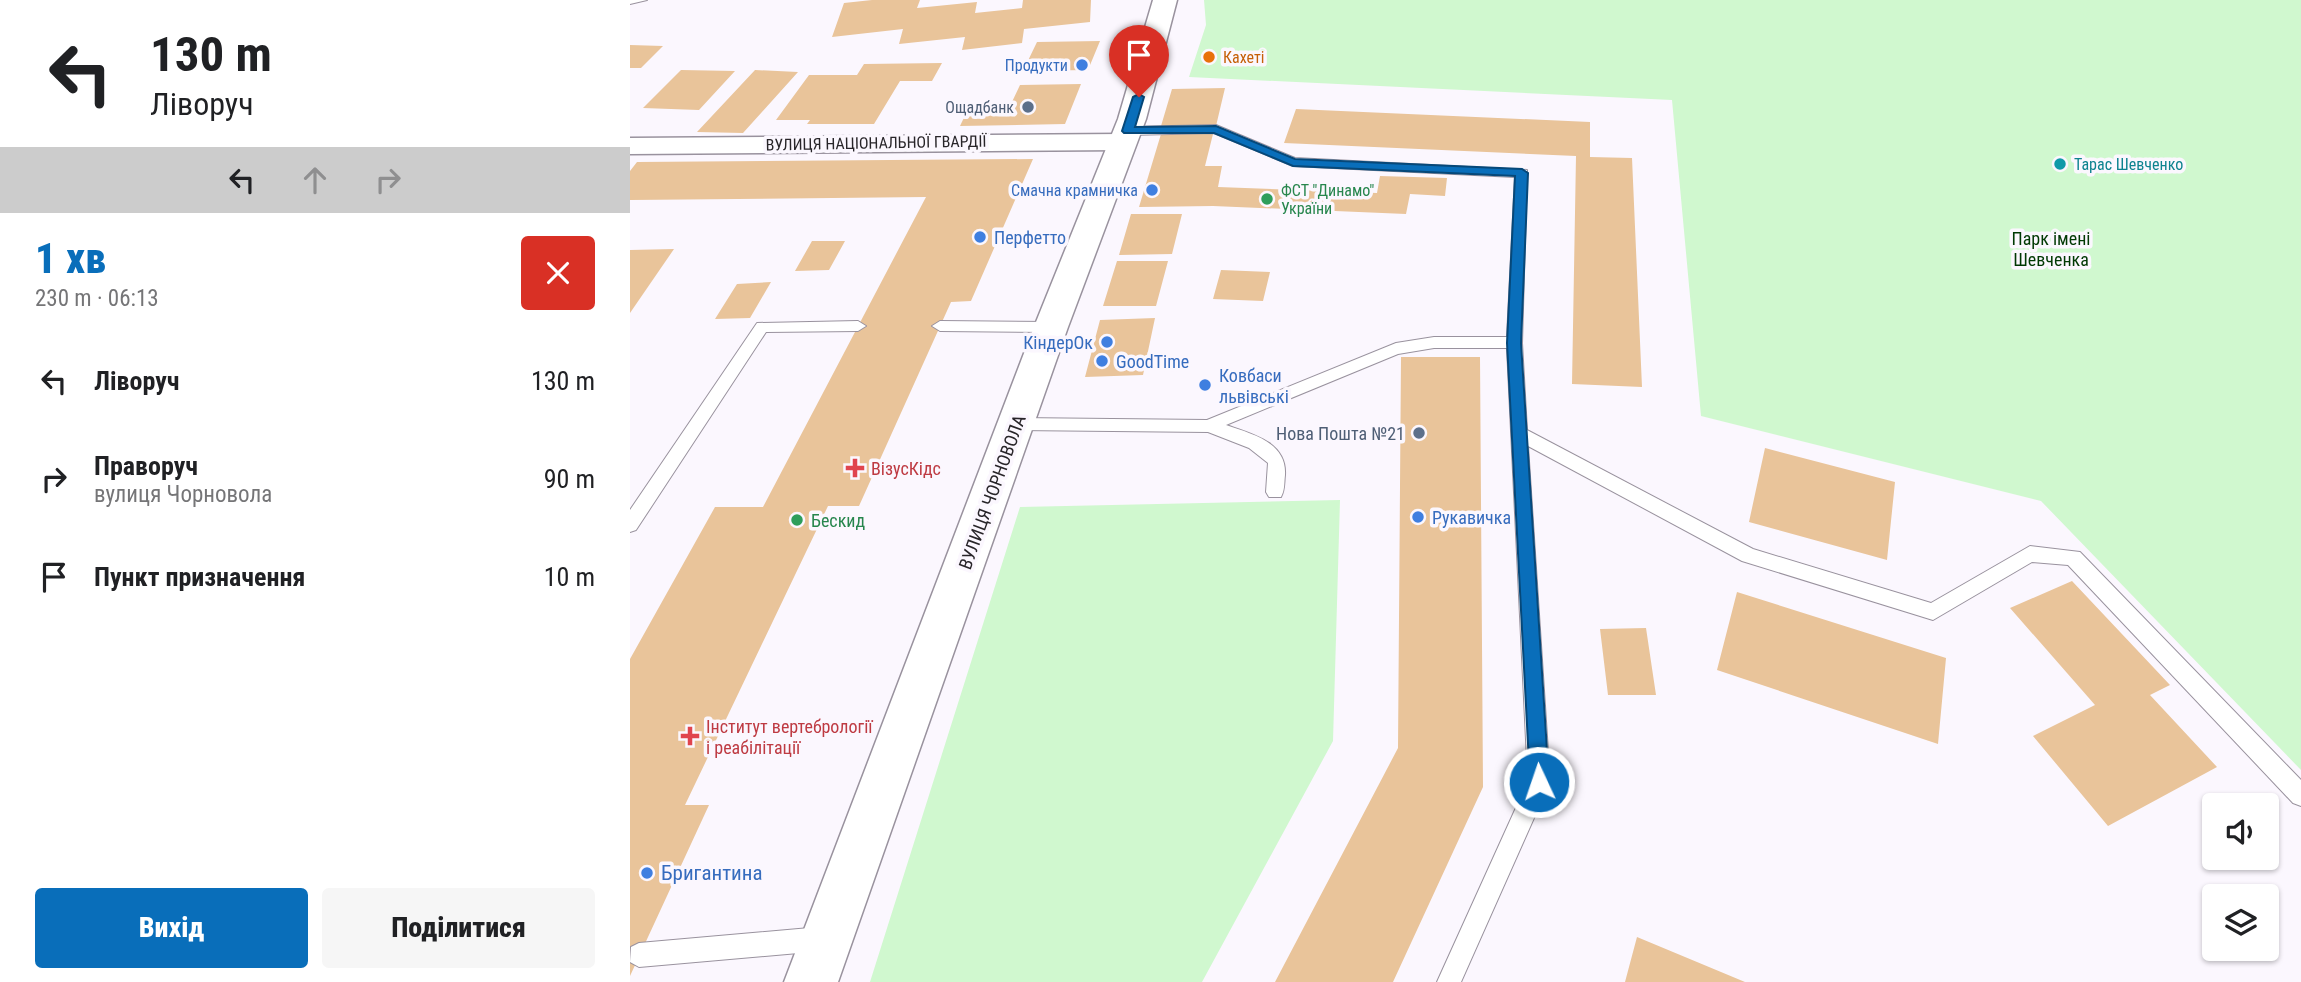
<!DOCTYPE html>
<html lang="uk">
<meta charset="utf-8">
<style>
:root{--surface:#fff;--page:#f6f6f6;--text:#202124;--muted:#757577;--accent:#096eba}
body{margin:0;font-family:"Roboto Condensed",sans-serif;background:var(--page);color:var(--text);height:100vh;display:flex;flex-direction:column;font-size:26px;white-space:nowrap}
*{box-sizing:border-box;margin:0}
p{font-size:23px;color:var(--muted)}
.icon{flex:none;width:38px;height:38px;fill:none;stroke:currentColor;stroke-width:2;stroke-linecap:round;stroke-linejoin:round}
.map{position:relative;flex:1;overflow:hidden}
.panel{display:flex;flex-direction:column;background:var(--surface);width:630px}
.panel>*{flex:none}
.top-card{background:#fff;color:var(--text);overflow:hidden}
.fabs{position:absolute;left:1572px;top:793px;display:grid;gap:14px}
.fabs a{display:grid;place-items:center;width:77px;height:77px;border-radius:7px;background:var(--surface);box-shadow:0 2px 5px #0004;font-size:35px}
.pin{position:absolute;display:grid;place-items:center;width:60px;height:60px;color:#fff;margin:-72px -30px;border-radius:50% 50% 50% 0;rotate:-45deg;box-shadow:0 0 7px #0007}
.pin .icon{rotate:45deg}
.me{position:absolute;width:77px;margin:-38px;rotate:357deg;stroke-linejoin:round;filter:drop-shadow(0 0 5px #0008)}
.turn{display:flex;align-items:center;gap:24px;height:147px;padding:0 35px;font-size:32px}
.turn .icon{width:91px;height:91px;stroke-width:2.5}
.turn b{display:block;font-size:49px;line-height:60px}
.lanes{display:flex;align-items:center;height:66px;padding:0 35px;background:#0003;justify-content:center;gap:35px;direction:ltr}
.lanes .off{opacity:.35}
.round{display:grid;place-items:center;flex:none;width:74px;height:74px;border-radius:7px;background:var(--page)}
.overview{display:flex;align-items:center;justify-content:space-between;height:119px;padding:0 35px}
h1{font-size:42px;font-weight:800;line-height:52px;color:var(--accent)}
.cta{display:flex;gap:14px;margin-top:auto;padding:14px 35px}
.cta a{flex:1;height:80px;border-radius:7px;background:var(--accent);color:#fff;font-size:28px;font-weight:800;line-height:80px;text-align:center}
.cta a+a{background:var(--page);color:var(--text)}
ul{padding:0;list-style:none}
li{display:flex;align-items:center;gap:21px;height:98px;padding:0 35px}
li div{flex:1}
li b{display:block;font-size:26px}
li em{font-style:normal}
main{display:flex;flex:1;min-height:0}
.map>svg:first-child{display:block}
.green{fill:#d0f8cf}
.building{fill:#e9c49a}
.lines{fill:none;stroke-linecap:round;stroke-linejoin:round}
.service-casing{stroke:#99929e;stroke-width:2}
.minor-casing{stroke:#99929e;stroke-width:3}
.secondary-casing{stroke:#99929e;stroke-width:3}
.service{fill:#fff;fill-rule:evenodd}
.minor{fill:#fff;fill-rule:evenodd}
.secondary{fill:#fff;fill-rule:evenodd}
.route{fill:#096eba;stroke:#064879;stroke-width:2}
.food-dot{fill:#e8710a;stroke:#fbf7fe;stroke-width:2.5}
.shop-dot{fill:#3f7fe0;stroke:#fbf7fe;stroke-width:2.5}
.service-dot{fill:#5c6f8a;stroke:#fbf7fe;stroke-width:2.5}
.culture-dot{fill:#0f9aa8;stroke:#fbf7fe;stroke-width:2.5}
.leisure-dot{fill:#2e9e5b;stroke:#fbf7fe;stroke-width:2.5}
.health-dot{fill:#e0444e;stroke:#fbf7fe;stroke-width:2.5}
.labels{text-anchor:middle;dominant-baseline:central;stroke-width:7;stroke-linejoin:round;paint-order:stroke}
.far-food-label{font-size:16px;fill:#c56008;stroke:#fbf7fe;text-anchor:start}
.far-shop-label{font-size:16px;fill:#366cbe;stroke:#fbf7fe;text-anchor:end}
.far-service-label{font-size:16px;fill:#4e5e75;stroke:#fbf7fe;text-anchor:end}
.far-street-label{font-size:16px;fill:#282529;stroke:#fbf7fe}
.far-culture-label{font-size:16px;fill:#0d838f;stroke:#fbf7fe;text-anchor:start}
.far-leisure-label{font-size:16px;fill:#27864d;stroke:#fbf7fe;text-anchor:start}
.shop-label{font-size:18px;fill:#366cbe;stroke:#fbf7fe;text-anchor:start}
.park-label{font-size:18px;fill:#003903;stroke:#fbf7fe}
.service-label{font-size:18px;fill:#4e5e75;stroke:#fbf7fe;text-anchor:end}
.health-label{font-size:18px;fill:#be3a42;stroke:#fbf7fe;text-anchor:start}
.street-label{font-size:18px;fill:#282529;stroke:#fbf7fe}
.leisure-label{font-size:18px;fill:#27864d;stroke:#fbf7fe;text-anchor:start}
.near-shop-label{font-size:21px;fill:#366cbe;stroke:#fbf7fe;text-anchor:start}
</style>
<main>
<section class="panel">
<div class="top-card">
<div class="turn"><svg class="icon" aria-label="left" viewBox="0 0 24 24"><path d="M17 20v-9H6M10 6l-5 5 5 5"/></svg><div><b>130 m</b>Ліворуч</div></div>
<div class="lanes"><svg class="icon" aria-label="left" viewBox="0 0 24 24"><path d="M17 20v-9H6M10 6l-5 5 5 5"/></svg><svg class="icon off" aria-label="ahead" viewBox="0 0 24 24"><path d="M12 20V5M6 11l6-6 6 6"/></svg><svg class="icon off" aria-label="right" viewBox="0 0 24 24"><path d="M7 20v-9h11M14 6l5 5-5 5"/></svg></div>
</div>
<div class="overview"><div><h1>1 хв</h1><p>230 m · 06:13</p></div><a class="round" style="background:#d93025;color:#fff"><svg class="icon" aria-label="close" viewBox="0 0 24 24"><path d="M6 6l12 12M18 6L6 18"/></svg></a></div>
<ul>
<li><svg class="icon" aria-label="left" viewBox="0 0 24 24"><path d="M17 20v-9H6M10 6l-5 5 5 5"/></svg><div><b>Ліворуч</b></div><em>130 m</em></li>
<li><svg class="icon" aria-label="right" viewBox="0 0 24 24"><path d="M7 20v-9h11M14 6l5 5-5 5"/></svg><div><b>Праворуч</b><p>вулиця Чорновола</p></div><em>90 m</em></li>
<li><svg class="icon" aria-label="arrive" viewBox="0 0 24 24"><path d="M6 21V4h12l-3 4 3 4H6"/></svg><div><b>Пункт призначення</b></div><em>10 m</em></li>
</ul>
<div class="cta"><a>Вихід</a><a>Поділитися</a></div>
</section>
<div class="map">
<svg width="1671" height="982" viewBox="0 0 1671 982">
<rect width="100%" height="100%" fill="#fbf7fe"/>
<path class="green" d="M574,0H1671V770L1411,501L1071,416L1042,100L559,77L576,25Z
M710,500L703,741L572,982H240L390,507Z"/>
<path class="building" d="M242,0H290L287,8L347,2L345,13L392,8L393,0H461L460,22L394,29L392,43L332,50L335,37L269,44L273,29L202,37L214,3Z
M470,41L458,70L393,71L407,42Z
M0,45L33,46L11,68H0Z
M312,63L302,81H270L244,124H177L180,120H146L179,75H227L234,64Z
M51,70L105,71L69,110L13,108Z
M125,70L168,72L113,133L67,132Z
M451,84L435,124L330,126L340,105L381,104L390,85Z
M595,88L586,126H531L542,89Z
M666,109L960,122V157L1002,158L1012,387L942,384L946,156L654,143Z
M531,134H583L575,166H592L588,187L747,193L750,176L817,178L815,196L780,194L776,214L583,206L509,207Z
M403,159L341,301L321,302L229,506H198L55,805H79L0,976V659L85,507H133L296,197L0,200V171L7,162Z
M501,214H552L542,254L489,255Z
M182,241H215L199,270L165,271Z
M44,249L0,313V250Z
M487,261H538L526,306H473Z
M591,270L640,272L633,301L583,299Z
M141,282L120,318L85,319L107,284Z
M525,318L513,375L455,377L470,320Z
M771,357H850L853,787L763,982H645L768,748Z
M1135,448L1265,482L1257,560L1119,522Z
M1442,581L1540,685L1520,695L1587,767L1478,826L1403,736L1465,705L1380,608Z
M1107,592L1316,658L1308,744L1087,670Z
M1016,628L1026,695H978L970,629Z
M1007,937L1115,982H995Z"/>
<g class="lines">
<g class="service-casing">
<path id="service" d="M0,0H17L0,4Z
M586,125L665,158L897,170L892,343L897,430L1123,549L1301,603L1400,546L1450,552L1671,780V806L1663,803L1438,565L1402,562L1303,620L1112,561L898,446L920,782L831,982H807L898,781L877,348H804L768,354L596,425C622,434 657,442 655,475C654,483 655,490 651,497H639L636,492L638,463L619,448L578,432L387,430L379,424L387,418L577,420L766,343L804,337H877L885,177L663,166L584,133L498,135L492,131L498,127Z
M228,321L236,326L228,331L136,332L6,530L0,532V510L127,323Z
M310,321L421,322L429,327L421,332L310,331L302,326Z
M191,927L199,931L203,939L199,947L191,951L9,967L0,962L1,947L9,943Z"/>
</g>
<g class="minor-casing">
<path id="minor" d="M493,134L502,137L506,142L502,147L493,150L0,154V138Z"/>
</g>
<g class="secondary-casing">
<path id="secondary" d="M523,0H547L516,119L438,327L208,982H154L404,327L488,119Z"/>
</g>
<use href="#service" class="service"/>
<use href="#minor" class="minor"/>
<use href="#secondary" class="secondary"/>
</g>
<path class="route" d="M509,94L514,97L505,127L586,126L665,159L892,169L898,173L891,343L919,782L916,789L909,792L903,789L900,782L877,343L885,176L663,166L584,133H494L492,131L503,97Z"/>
<circle class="food-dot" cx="579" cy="57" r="7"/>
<g class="shop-dot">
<circle cx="452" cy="65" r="7"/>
<circle cx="522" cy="190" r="7"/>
<circle cx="350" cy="237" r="7"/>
<circle cx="477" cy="342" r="7"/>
<circle cx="472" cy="361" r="7"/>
<circle cx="575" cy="385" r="7"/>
<circle cx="788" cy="517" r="7"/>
<circle cx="17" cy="873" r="7"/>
</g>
<g class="service-dot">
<circle cx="398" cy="107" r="7"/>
<circle cx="789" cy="433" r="7"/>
</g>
<circle class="culture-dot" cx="1430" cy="164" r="7"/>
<g class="leisure-dot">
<circle cx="637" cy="199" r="7"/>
<circle cx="167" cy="520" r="7"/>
</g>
<g class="health-dot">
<path d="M221.5 457.5h7v7h7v7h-7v7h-7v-7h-7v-7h7z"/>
<path d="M56.5 725.5h7v7h7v7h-7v7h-7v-7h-7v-7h7z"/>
</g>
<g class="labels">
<g class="far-food-label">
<text x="593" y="57">Кахеті</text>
</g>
<g class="far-shop-label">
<text x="438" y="65">Продукти</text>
<text x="508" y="190">Смачна крамничка</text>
</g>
<g class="far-service-label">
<text x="384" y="107">Ощадбанк</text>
</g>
<g class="far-street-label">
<text transform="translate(246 143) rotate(-1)">ВУЛИЦЯ НАЦІОНАЛЬНОЇ ГВАРДІЇ</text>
</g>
<g class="far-culture-label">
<text x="1444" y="164">Тарас Шевченко</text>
</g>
<g class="far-leisure-label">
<text x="651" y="190">ФСТ "Динамо"<tspan x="651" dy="18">України</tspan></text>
</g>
<g class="shop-label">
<text x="364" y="237">Перфетто</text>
<text x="463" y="342" text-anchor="end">КіндерОк</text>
<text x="486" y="361">GoodTime</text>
<text x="589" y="375">Ковбаси<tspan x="589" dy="21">львівські</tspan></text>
<text x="802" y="517">Рукавичка</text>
</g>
<g class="park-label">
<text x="1421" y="238">Парк імені<tspan x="1421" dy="21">Шевченка</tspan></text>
</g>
<g class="service-label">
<text x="775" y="433">Нова Пошта №21</text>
</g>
<g class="health-label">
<text x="241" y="468">ВізусКідс</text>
<text x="76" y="726">Інститут вертебрології<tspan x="76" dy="21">і реабілітації</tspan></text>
</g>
<g class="street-label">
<text transform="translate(362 492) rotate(-70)">ВУЛИЦЯ ЧОРНОВОЛА</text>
</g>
<g class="leisure-label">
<text x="181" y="520">Бескид</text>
</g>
<g class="near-shop-label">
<text x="31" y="873">Бригантина</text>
</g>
</g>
</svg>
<div class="fabs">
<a><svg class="icon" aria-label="sound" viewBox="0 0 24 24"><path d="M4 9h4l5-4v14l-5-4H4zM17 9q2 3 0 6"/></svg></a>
<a><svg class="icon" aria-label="layers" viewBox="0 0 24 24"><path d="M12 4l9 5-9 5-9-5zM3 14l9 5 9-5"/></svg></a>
</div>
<div class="pin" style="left:509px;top:97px;background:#d93025"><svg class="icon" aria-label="arrive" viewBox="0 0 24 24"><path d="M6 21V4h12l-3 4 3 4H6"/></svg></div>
<svg class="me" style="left:909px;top:782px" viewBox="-20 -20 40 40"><circle r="17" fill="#096eba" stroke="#fff" stroke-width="3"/><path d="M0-11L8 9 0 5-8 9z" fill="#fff"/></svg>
</div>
</main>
